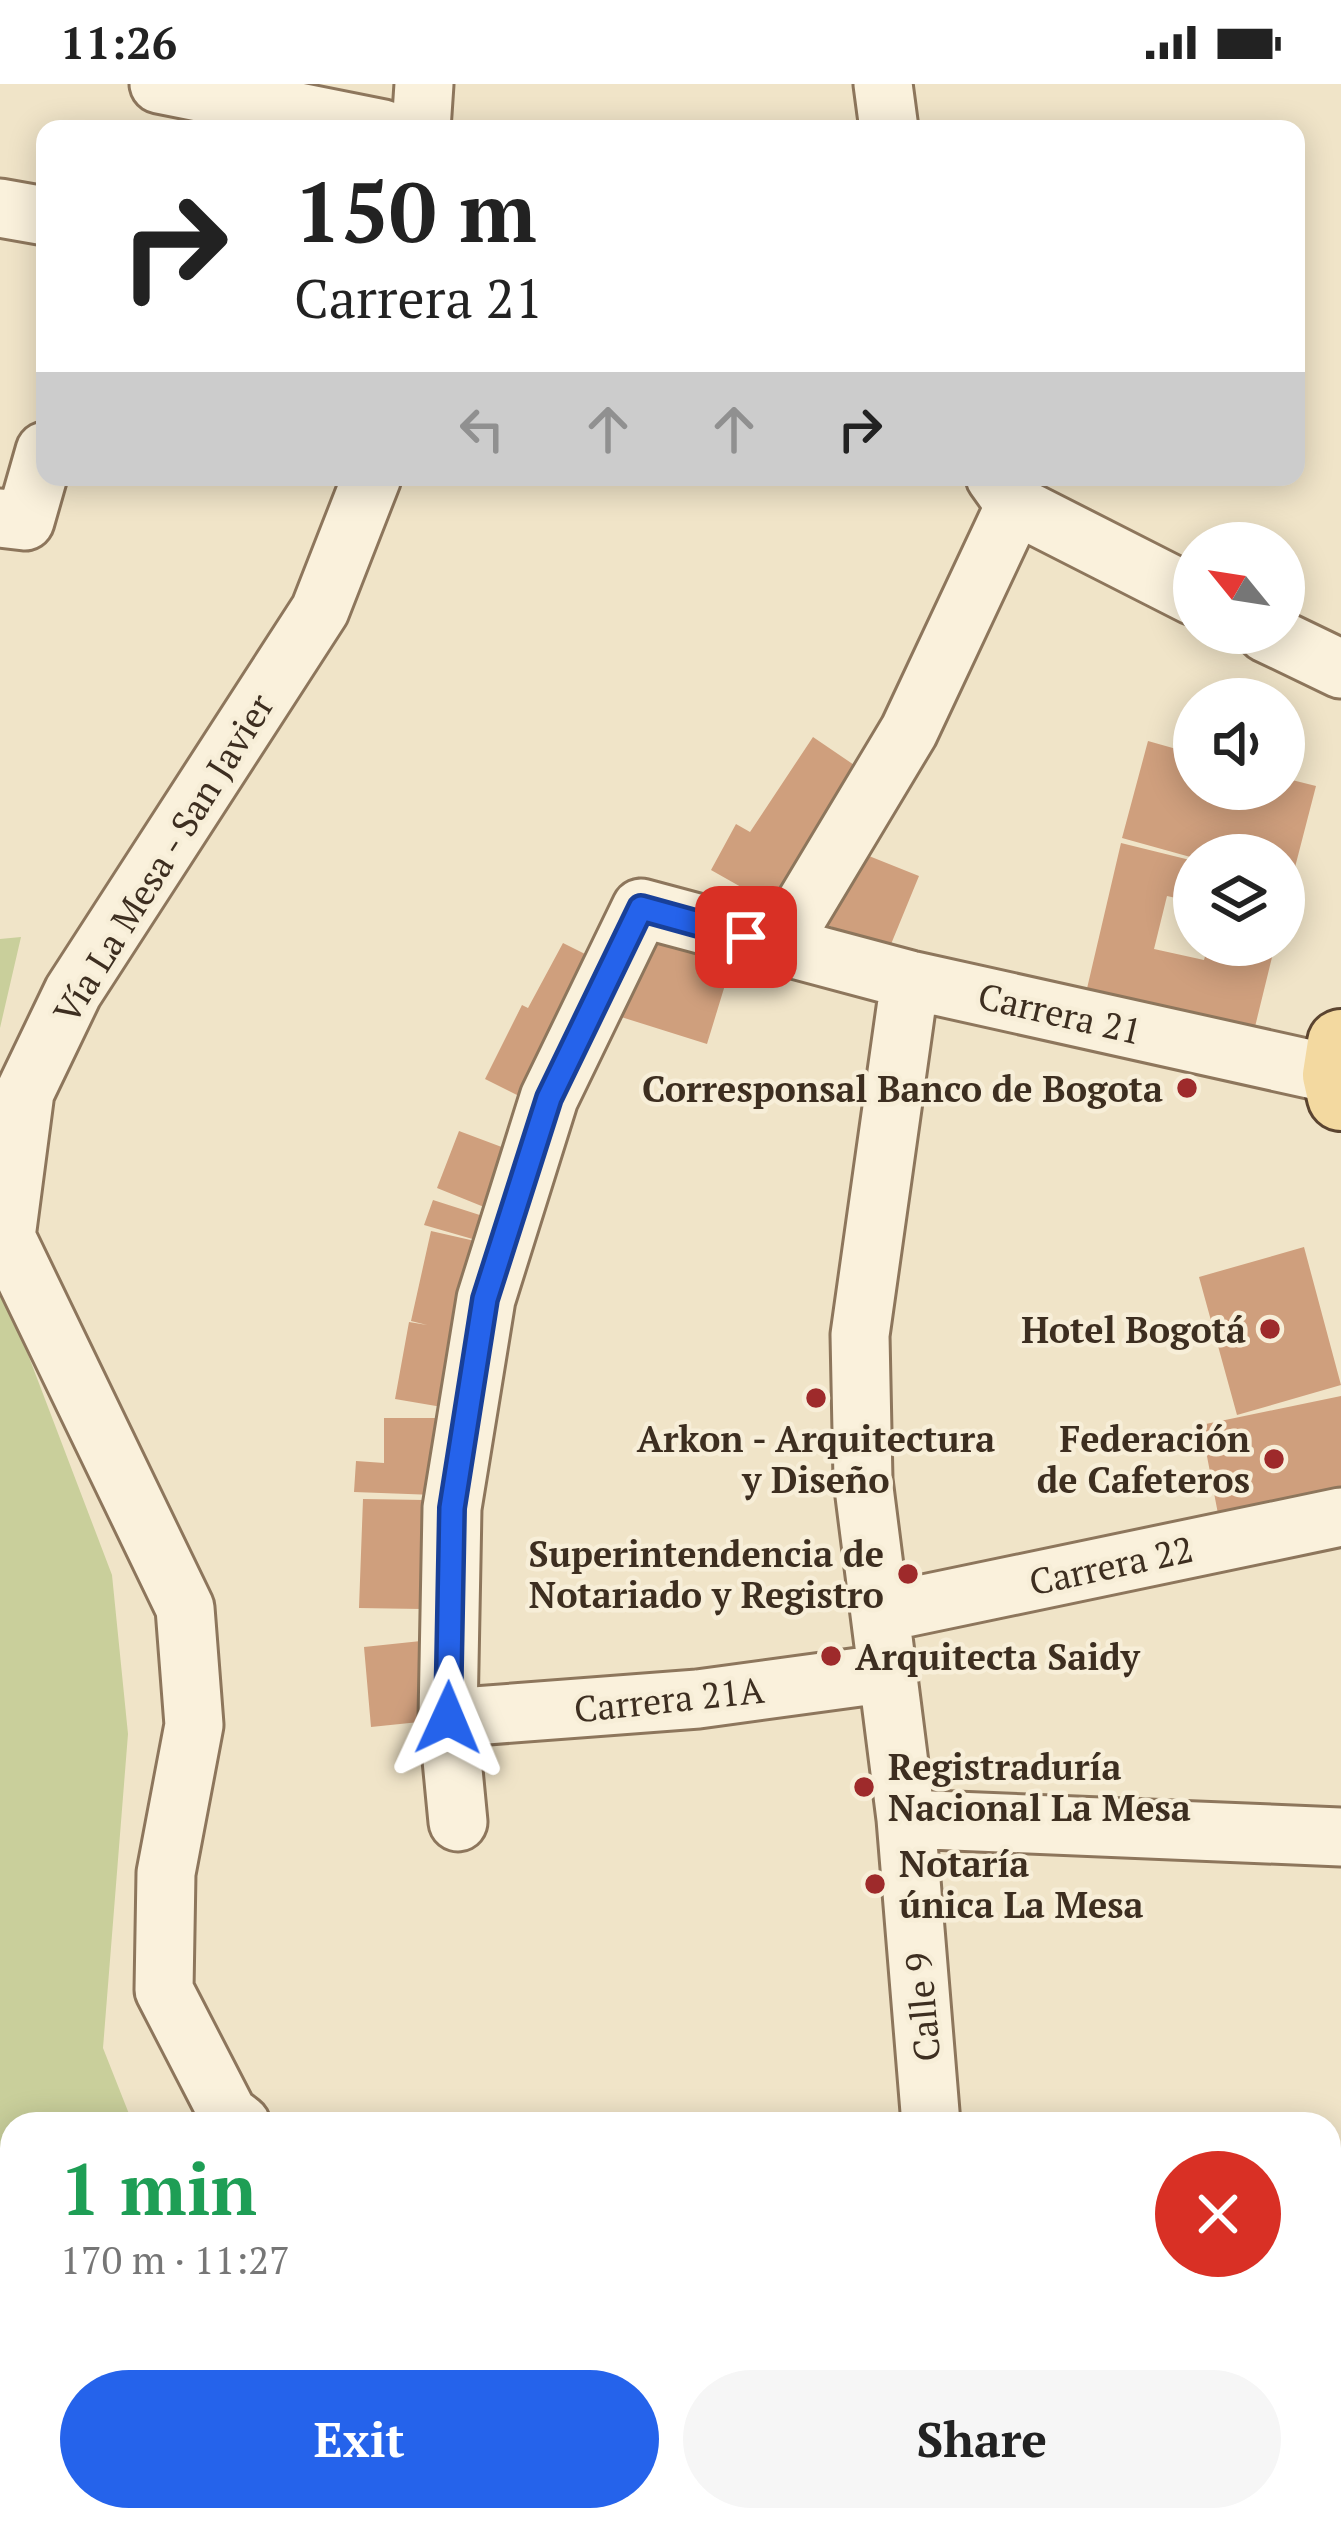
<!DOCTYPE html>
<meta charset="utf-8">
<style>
:root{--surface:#fff;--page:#f6f6f6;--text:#222;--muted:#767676;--accent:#2563eb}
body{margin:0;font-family:"PT Serif",serif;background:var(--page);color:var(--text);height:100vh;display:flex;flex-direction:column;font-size:45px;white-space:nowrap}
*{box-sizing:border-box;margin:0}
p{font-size:39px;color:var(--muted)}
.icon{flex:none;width:66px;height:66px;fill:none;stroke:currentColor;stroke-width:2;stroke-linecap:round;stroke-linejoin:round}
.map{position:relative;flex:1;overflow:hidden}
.drawer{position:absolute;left:0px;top:2028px;width:1341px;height:420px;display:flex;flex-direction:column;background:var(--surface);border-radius:36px 36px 0 0;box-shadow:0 6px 30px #0003}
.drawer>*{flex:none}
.top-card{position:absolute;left:36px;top:36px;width:1269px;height:366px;border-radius:24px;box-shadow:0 6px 30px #0003;background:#fff;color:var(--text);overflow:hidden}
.needle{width:78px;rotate:300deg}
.buttons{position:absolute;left:1173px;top:438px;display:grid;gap:24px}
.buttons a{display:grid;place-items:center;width:132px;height:132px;border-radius:50%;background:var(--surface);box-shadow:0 6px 30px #0003;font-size:60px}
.pin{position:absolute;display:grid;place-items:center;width:102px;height:102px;color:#fff;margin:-51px;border-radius:24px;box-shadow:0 6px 18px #0006}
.me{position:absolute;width:132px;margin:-66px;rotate:1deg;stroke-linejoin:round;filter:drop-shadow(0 0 9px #0008)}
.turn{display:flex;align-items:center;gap:42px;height:252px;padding:0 60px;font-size:54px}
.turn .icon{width:156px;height:156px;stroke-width:2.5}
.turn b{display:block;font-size:84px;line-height:102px}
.lanes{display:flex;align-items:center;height:114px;padding:0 60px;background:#0003;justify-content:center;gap:60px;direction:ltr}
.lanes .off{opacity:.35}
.round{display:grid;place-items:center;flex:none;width:126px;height:126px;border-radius:63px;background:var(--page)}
.summary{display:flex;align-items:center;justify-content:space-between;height:204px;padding:0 60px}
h1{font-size:72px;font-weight:700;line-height:90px;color:#1e9e55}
.primary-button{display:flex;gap:24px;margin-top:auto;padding:24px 60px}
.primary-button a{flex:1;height:138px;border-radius:72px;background:var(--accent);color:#fff;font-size:48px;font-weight:700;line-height:138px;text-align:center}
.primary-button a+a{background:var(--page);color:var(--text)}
.status{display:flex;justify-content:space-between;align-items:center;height:84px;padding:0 60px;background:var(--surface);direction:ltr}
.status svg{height:33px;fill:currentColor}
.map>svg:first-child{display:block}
.green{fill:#c9cf9b}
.building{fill:#cf9f7d}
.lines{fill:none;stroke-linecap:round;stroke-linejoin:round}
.minor-casing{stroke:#8d765c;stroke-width:63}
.major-casing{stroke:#5b4430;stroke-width:72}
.minor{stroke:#faf1dc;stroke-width:57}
.major{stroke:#f3d9a0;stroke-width:66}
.route-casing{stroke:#184099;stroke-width:30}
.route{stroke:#2563eb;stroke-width:21}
.poi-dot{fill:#9e2a2b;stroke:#f7eed8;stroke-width:4.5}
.labels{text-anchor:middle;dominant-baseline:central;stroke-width:9;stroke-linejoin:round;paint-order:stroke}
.street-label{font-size:36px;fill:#3d2e20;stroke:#f7eed8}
.poi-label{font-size:36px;font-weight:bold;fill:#3d2e20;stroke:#f7eed8;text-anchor:end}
</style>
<div class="status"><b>11:26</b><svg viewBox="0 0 49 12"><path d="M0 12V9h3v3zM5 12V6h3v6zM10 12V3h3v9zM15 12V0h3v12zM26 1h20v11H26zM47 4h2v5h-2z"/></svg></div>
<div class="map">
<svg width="1341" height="2448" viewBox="0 0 1341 2448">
<rect width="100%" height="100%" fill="#f0e4c8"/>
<path class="green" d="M21,853L0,944V855Z
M0,1197L112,1491L128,1650L103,1964L133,2040H12V2436H543L549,2448H0Z"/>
<path class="building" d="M813,653L860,685L780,825L711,786L736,740L750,748Z
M1148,657L1194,670V705H1284V694L1316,702L1286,818L1284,771H1194V774L1122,754Z
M1121,759L1194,777V818L1167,812L1154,865L1204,876L1208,861H1275L1253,951L1085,913Z
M854,766L919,792L889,865L825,840Z
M643,850L732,878L707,960L618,932Z
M563,859L601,878L529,1017L485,995L522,921L528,924Z
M459,1047L507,1065L484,1123L437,1104Z
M433,1116L486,1133L476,1156L424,1141Z
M431,1147L475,1157L442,1323L395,1315L409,1238L427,1241L411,1237Z
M1304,1163L1341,1301L1237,1331L1199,1193Z
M1341,1312V1410L1219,1435L1201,1341Z
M384,1334H437L435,1411L354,1408L356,1377L384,1379Z
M363,1415L425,1416L422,1525L359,1524Z
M421,1557L429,1637L371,1643L364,1563Z"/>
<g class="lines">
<g class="minor-casing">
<path id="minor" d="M159,0L383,45
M883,0L889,45
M421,45L424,0
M0,124L45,132
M995,393L1015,421L1194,512
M0,434L25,437L45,367
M1266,549L1341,585
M780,862L909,647L1015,421
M910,896L860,1251L863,1396L906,1735L931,2040
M881,1529L1341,1433
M448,1634L698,1615L889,1589
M906,1735L1341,1753
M458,1738L448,1634L452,1424L486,1215L549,1014L641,824L910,896L1341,992
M241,2040L228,2030L164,1906L166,1789L194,1641L185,1524L6,1153L25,1008L73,908L320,526L372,393
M1329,2406L1341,2399
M631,2436L637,2448
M1106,2436L1199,2448
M1257,2448L1278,2436"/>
</g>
<g class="major-casing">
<path id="major" d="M1341,959L1336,991L1341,1013"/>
</g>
<use href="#minor" class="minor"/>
<use href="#major" class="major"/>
</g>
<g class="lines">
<g class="route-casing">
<path id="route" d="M448,1634L452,1424L485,1215L549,1014L641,824L746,853"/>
</g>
<use href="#route" class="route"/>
</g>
<g class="poi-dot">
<circle cx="1187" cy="1004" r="12"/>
<circle cx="1270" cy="1245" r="12"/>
<circle cx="816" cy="1314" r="12"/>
<circle cx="1274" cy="1375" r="12"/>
<circle cx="908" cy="1490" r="12"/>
<circle cx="831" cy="1572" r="12"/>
<circle cx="864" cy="1703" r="12"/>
<circle cx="875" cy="1800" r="12"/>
</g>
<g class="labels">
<g class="street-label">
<text transform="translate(163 774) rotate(-58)">Vía La Mesa - San Javier</text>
<text transform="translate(1060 929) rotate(13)">Carrera 21</text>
<text transform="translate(1111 1481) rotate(-12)">Carrera 22</text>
<text transform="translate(669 1615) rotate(-6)">Carrera 21A</text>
<text transform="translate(922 1923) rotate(-95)">Calle 9</text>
</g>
<g class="poi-label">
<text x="1163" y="1004">Corresponsal Banco de Bogota</text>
<text x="1246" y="1245">Hotel Bogotá</text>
<text x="816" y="1354" text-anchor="middle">Arkon - Arquitectura<tspan x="816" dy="41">y Diseño</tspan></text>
<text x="1250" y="1354">Federación<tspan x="1250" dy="41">de Cafeteros</tspan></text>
<text x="884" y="1469">Superintendencia de<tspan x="884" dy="41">Notariado y Registro</tspan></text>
<text x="855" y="1572" text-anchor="start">Arquitecta Saidy</text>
<text x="888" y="1682" text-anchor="start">Registraduría<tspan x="888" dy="41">Nacional La Mesa</tspan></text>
<text x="899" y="1779" text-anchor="start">Notaría<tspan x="899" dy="41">única La Mesa</tspan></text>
</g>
</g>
</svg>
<div class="buttons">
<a><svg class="needle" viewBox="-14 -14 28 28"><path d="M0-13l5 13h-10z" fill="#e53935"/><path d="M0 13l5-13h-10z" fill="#767676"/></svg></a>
<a><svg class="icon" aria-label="sound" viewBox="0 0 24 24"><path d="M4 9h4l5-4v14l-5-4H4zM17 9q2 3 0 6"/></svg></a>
<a><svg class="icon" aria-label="layers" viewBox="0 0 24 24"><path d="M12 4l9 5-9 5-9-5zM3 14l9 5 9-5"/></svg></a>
</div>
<div class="pin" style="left:746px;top:853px;background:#d93025"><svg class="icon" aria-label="arrive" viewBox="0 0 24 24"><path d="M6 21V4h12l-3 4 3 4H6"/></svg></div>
<svg class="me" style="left:448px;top:1634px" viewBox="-20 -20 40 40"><path d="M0-17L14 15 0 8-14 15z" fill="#2563eb" stroke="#fff" stroke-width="4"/></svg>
<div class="top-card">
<div class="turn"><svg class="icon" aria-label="right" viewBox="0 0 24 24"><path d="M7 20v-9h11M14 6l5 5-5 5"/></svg><div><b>150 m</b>Carrera 21</div></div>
<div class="lanes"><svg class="icon off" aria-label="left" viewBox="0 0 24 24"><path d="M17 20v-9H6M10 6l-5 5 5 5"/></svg><svg class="icon off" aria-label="ahead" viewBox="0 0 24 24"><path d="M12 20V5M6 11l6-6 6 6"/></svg><svg class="icon off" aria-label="ahead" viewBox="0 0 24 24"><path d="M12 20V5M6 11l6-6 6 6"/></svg><svg class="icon" aria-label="right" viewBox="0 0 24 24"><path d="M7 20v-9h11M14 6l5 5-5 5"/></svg></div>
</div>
<section class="drawer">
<div class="summary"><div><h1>1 min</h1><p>170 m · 11:27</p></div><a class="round" style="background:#d93025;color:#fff"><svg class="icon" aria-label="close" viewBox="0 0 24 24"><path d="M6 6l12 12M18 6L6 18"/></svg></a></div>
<div class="primary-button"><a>Exit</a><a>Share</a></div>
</section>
</div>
